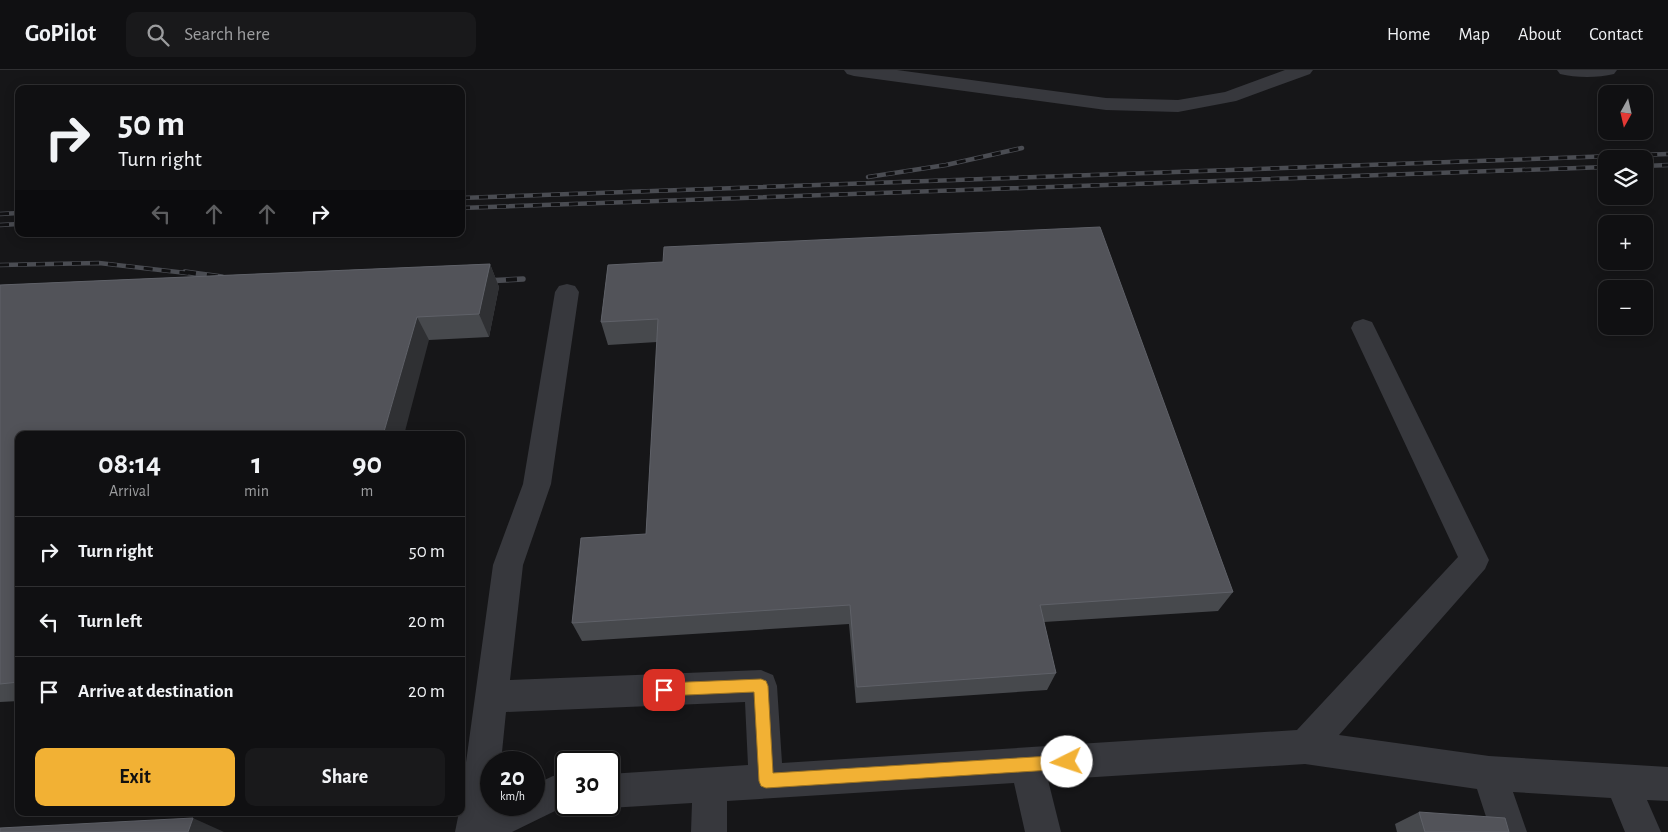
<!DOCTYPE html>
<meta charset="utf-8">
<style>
:root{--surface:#101012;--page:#19191b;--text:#f1f3f6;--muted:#9c9d9f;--line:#303032;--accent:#f2b134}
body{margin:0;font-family:"Alegreya Sans",sans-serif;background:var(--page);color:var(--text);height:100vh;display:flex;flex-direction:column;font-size:19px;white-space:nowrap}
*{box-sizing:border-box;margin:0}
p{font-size:16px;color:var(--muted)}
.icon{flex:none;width:28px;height:28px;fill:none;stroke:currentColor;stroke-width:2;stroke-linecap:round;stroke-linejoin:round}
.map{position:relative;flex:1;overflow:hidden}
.drawer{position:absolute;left:15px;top:361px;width:450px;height:385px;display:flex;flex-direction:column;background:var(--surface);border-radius:10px;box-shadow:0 2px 12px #0003,0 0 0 1px var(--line)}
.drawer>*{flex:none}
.top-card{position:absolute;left:15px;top:15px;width:450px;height:152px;border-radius:10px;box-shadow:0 2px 12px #0003,0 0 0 1px var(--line);background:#101012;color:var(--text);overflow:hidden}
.needle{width:32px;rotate:188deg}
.tools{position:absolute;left:1598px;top:15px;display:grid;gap:10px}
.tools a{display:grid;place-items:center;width:55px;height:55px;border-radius:10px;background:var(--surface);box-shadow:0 2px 12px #0003,0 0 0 1px var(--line);font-size:25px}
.speed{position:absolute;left:480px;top:681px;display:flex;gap:10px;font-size:25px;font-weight:700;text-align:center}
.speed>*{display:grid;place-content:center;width:65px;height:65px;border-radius:50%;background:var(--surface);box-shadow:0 2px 12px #0003,0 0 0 1px var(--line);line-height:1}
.speed small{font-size:12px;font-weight:400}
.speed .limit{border:2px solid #111;border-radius:8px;background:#fff;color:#111}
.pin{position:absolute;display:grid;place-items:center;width:42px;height:42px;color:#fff;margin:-21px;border-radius:10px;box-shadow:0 2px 8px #0006}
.me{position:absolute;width:55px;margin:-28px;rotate:266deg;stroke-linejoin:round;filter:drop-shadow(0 0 4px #0008)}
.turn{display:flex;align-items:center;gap:18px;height:105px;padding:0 20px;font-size:22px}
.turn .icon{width:65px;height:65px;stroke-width:2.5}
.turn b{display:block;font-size:35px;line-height:42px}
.lanes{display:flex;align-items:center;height:48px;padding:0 20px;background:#0003;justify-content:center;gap:25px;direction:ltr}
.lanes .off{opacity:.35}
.eta{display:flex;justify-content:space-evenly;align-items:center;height:85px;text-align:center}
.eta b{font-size:30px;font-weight:700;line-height:35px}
.button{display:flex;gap:10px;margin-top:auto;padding:10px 20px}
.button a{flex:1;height:58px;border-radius:10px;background:var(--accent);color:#111;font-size:20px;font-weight:700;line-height:58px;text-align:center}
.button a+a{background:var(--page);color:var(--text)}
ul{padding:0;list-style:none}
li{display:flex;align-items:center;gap:15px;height:70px;padding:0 20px;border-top:1px solid var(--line)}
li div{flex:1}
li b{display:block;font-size:19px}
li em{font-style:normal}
header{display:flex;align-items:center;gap:30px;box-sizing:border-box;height:70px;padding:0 25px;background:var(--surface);border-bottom:1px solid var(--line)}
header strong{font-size:24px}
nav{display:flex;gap:28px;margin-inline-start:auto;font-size:18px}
.search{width:350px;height:45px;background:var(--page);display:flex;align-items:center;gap:12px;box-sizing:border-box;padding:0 18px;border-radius:10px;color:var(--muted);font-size:19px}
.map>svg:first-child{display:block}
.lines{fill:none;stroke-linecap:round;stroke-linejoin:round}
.minor{fill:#37383d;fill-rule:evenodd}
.rail-far1-casing{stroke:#4a4c52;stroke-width:4.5}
.rail-casing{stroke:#4a4c52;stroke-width:5.5}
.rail-far1{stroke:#111113;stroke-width:3;stroke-dasharray:9;stroke-linecap:butt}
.rail{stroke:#111113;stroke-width:4;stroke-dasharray:11;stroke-linecap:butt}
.wall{fill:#47494d}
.shaded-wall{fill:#2f3033}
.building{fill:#525359;stroke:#5f6168}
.route{fill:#f2b134;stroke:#9d7322}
</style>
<header>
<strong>GoPilot</strong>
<div class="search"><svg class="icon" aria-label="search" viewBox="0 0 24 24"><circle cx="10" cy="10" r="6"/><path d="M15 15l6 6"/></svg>Search here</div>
<nav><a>Home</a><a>Map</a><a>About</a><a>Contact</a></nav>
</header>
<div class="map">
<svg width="1668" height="762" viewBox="0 0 1668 762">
<rect width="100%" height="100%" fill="#161618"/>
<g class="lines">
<path class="minor" d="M844,0H897L1106,28L1178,30L1225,22L1285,0H1313L1310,4L1236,31L1178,42L1106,40L854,6L847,4Z
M1557,0H1617L1614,4C1598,8 1576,8 1560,4Z
M567,214L575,216L579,222L551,414L523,495L510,610L761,600L773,605L777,616L782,693L1297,660L1458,487L1351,258L1354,252L1363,249L1372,252L1375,258L1489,490L1485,499L1339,665L1489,686L1668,697V731L1647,730L1661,762H1625L1611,728L1513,722L1527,762H1491L1477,719L1305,694L1048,710L1061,762H1025L1014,713L727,731V762H691L692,733L609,738L601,735H609V704L748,695L745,632L506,642L501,692H491V735H534V715L553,706L566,705V735H578L566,741H555L512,762H455L459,742H461V729L493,495L523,414L555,222L559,216Z"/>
<g class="rail-far1-casing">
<path id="rail-far1" d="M1644,96L1668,95
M868,107L946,95L1022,78
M461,128L1668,84
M461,138L1606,97
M0,144L19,143
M0,155L19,154
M0,195L99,193L195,204"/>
</g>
<g class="rail-casing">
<path id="rail" d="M185,202L222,207
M484,211L523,209"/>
</g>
<use href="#rail-far1" class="rail-far1"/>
<use href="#rail" class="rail"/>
</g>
<path class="wall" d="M490,194L499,217L489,267L429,270L19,365V631L0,632V215Z
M608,195L1233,522L1218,541L1044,552L1056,603L1047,620L856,633L849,554L582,571L572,553L646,464L657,272L608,275L601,252Z
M1419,742L1509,762H1397L1395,754Z"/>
<path class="shaded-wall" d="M490,194L499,217L489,267L479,244Z
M417,247L429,270L404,365H383Z
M193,748L224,762H188Z"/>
<path class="building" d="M1100,157L1233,522L1040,535L1056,603L857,617L850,535L572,553L581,468L646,464L658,249L601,252L608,195L663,192L664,177Z
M490,194L479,244L417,247L383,365H19V612L0,614V215Z
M1419,742L1505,748L1509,762H1425Z
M193,748L188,762H0V758Z"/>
<path class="route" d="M761,609L766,611L768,616L773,703L1067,685L1072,687L1074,692L1072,697L1067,699L766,718L761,716L759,711L754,622L664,626L660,624L658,620L660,615L664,613Z"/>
</svg>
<div class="tools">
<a><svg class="needle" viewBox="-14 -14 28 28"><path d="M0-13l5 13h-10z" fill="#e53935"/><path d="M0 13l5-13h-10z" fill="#9c9d9f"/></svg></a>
<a><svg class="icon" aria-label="layers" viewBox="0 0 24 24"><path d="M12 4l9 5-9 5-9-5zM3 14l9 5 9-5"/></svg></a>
<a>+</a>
<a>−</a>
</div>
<div class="speed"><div>20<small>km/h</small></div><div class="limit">30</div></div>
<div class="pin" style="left:664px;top:620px;background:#d93025"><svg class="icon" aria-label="arrive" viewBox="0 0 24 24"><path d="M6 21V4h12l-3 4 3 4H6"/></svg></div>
<svg class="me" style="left:1067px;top:692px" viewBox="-20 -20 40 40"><circle r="19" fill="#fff"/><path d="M0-13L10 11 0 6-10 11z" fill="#f2b134"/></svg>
<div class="top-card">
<div class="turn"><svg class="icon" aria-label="right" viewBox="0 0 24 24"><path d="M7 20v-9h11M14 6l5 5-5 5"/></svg><div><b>50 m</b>Turn right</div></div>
<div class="lanes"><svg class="icon off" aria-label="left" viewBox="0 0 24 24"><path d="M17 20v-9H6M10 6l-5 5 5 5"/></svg><svg class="icon off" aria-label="ahead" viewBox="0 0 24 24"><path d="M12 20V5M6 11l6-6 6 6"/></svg><svg class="icon off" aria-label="ahead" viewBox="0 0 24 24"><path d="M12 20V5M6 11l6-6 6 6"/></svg><svg class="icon" aria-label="right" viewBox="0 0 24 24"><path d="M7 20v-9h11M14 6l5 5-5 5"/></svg></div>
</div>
<section class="drawer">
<div class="eta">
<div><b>08:14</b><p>Arrival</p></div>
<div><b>1</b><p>min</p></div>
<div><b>90</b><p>m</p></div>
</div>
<ul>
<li><svg class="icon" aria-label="right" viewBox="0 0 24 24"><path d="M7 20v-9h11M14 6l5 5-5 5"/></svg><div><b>Turn right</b></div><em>50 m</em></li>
<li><svg class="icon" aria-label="left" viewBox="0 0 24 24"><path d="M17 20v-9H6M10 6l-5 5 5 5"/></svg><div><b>Turn left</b></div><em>20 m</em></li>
<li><svg class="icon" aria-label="arrive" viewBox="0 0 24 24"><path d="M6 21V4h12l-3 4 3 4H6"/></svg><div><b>Arrive at destination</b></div><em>20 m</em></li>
</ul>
<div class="button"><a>Exit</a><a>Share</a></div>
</section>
</div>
